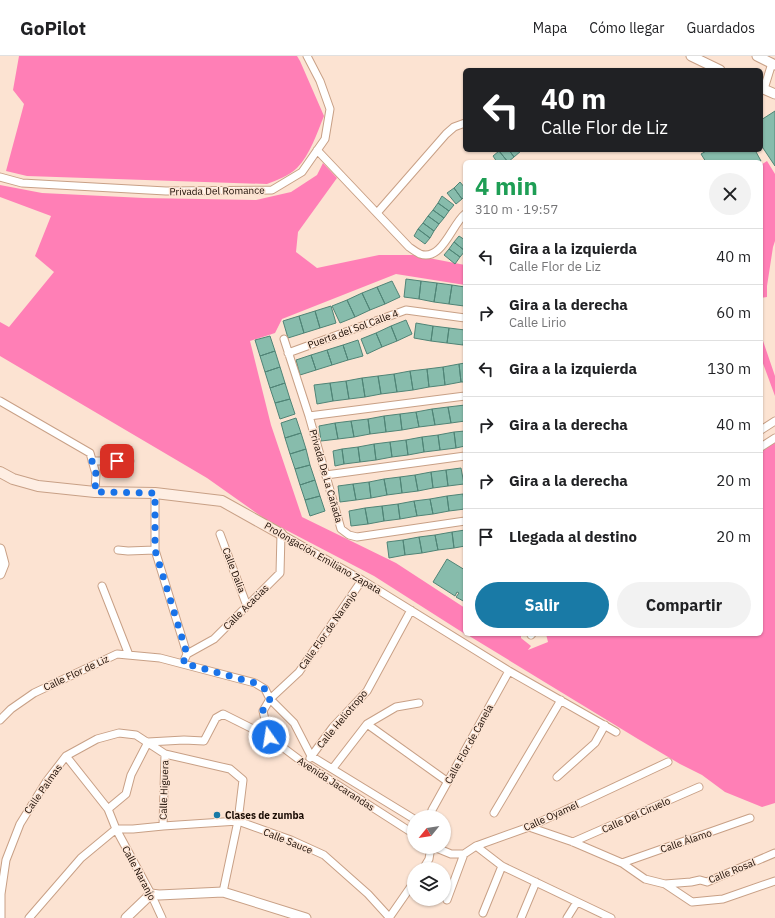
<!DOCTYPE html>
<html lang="es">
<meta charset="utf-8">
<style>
:root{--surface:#fff;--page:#f2f2f2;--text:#202124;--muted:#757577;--line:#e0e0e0;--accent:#197aa6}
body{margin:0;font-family:"IBM Plex Sans",sans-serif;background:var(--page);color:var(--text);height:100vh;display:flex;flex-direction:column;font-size:15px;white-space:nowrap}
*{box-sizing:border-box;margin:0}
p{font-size:13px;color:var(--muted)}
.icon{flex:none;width:22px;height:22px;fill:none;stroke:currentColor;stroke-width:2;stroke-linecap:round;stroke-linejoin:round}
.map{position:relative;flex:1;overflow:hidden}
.side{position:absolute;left:463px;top:104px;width:300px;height:476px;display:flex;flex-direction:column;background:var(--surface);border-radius:6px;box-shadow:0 1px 3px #0004}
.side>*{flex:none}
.hud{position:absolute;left:463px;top:12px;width:300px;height:84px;border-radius:6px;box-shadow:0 1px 3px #0004;background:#202124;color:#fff;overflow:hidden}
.needle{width:26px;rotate:240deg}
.fabs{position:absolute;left:407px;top:754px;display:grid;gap:8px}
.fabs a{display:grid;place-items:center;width:44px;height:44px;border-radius:50%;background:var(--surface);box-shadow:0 1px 3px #0004;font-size:20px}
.pin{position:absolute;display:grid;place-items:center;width:34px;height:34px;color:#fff;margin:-17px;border-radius:8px;box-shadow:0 2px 6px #0006}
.me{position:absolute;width:44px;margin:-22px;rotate:347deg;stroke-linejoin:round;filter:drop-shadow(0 0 3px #0008)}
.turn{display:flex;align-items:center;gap:14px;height:84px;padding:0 12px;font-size:18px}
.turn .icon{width:52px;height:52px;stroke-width:2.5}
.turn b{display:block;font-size:28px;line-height:34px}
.round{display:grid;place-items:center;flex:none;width:42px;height:42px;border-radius:21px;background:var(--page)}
.summary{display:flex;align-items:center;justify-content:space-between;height:68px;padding:0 12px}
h1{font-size:24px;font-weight:700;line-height:30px;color:#1e9e55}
.cta{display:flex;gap:8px;margin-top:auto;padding:8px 12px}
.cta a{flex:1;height:46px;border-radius:24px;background:var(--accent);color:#fff;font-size:16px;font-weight:700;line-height:46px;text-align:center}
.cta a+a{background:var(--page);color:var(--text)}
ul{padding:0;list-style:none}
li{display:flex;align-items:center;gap:12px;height:56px;padding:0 12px;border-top:1px solid var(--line)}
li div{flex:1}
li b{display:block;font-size:15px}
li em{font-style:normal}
header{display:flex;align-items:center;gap:24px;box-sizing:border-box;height:56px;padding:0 20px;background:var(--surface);border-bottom:1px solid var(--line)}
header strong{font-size:19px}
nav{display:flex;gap:22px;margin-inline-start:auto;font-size:14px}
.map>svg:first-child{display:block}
.forest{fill:#ff7fb6}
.building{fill:#87bcac;stroke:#508476}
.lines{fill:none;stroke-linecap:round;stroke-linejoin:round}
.minor-casing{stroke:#c8a086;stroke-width:9}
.tertiary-casing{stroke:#c8a086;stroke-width:11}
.secondary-casing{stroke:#c8a086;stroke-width:12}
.minor{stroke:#fff;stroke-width:7}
.tertiary{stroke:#fff;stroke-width:9}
.secondary{stroke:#feeee3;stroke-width:10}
.route{stroke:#1a73e8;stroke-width:7;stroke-dasharray:0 12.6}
.poi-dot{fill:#197aa6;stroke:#fce3d2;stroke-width:1.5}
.labels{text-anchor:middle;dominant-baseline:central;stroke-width:3;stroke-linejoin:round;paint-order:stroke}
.street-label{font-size:10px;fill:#190b03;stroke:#fce3d2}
.poi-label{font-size:10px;font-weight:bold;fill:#190b03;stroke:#fce3d2;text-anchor:start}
</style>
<header>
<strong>GoPilot</strong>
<nav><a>Mapa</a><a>Cómo llegar</a><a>Guardados</a></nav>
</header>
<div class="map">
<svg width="775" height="862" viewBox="0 0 775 862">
<rect width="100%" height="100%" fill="#fce3d2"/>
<path class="forest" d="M19,0H297L300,5L324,60C317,77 310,99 297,112C289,120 277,124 267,128L27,120L6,115L24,48L13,34Z
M767,105L775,118V185L773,191L767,230V241L761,242V109Z
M323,107L337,122L298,176L296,196L317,212L379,199H413L465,209V229L396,218L282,263L275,277L250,285L271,369L302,461L396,507L465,552V578L374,520L265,463L207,422L0,300V266L9,271L54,216L35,200L51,160L0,141V129L42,137L144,142L256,144L291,136L317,119Z
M761,279L775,320V340L761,302Z
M775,386V747L762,751L725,736L702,719L680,708L638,683L466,578H521V582L531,590L528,594L548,586L546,578H761V395Z"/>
<path class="building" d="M775,55V110L761,89V64Z
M500,94H509L514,101L508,106L499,95Z
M509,94H520L521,95L514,101Z
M708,94H755L761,105L759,106H706L701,98Z
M499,95L508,106H497L493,100Z
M460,126L465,132V140L462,143L454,132Z
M454,132L462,143L456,148L447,137Z
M442,140L454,149L449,155L438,147Z
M438,147L449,155L444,162L433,154Z
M433,154L444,162L439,168L428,160Z
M428,160L439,168L434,175L423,167Z
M423,167L434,175L430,182L418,173Z
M418,173L430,182L425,188L414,180Z
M459,180L465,184V195L454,186Z
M454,186L465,195L460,201L449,193Z
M449,193L460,201L455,208L444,199Z
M406,223L421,225L419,243L404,241Z
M392,225L400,241L385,248L377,231Z
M421,225L437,227L434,246L419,243Z
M437,227L452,229L449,248L434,246Z
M452,229L465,231L464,250L449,248Z
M377,231L385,248L370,254L362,237Z
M362,237L370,254L355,261L347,244Z
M347,244L355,261L340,267L332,250Z
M331,250L336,267L320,272L315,255Z
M315,255L320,272L304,277L299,260Z
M299,260L304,277L288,282L283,265Z
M406,264L412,278L397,285L391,270Z
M416,267L433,270L431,285L414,282Z
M391,270L397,285L382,291L376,277Z
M433,270L449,272L447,287L431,285Z
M449,272L465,274L463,289L447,287Z
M376,277L382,291L367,298L361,283Z
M270,280L275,295L260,300L255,284Z
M358,284L363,300L348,304L343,289Z
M343,289L348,304L332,309L327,294Z
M327,294L332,309L316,314L311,299Z
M275,295L280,311L265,316L260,300Z
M311,299L316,314L300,319L296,304Z
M465,307V326H461L459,308Z
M459,308L461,326L445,329L443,311Z
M280,311L285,327L270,332L265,316Z
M443,311L445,329L429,331L427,313Z
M427,313L429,331L413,334L410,315Z
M410,315L413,334L397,336L394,318Z
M394,318L397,336L381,338L378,320Z
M378,320L381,338L365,341L362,322Z
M362,322L365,341L349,343L346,325Z
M346,325L349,343L333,345L330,327Z
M285,327L290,343L275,347L270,332Z
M330,327L333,345L317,348L314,329Z
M290,343L295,358L280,363L275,347Z
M465,349V365L451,367L448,351Z
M448,351L451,367L435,369L432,353Z
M432,353L435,369L419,371L416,356Z
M416,356L419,371L402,374L400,358Z
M400,358L402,374L386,376L384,360Z
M384,360L386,376L370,378L368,363Z
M296,362L301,377L285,382L281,367Z
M368,363L370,378L354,381L351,365Z
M351,365L354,381L338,383L335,367Z
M335,367L338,383L321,385L319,370Z
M465,375V390L456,392L454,376Z
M454,376L456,392L440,394L438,379Z
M301,377L306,393L290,398L285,382Z
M438,379L440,394L424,396L422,381Z
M422,381L424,396L408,399L406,384Z
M406,384L408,399L392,401L390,386Z
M390,386L392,401L376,404L374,388Z
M374,388L376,404L360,406L358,391Z
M358,391L360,406L344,408L342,393Z
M306,393L310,409L295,413L290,398Z
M342,393L344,408L335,410L333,395Z
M310,409L315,424L300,429L295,413Z
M461,412L464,428L448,430L446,414Z
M446,414L448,430L433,432L431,416Z
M431,416L433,432L418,435L415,419Z
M415,419L418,435L402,437L400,421Z
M400,421L402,437L387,439L384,423Z
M384,423L387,439L371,442L369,426Z
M315,424L320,440L305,444L300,429Z
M369,426L371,442L356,444L353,428Z
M353,428L356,444L340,446L338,430Z
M463,438L465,453L449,455L447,440Z
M320,440L325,455L310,460L305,444Z
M447,440L449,455L433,458L430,443Z
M430,443L433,458L417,460L414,445Z
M414,445L417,460L400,463L398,448Z
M398,448L400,463L384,465L382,450Z
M382,450L384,465L368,468L365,452Z
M365,452L368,468L351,470L349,455Z
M465,474V490L454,492L452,476Z
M452,476L454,492L438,494L435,479Z
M435,479L438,494L422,497L419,481Z
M419,481L422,497L405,499L403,484Z
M403,484L405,499L389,502L387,486Z
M447,503L465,514V546L456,541L459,537L457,536L455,540L433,526Z"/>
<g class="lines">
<g class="minor-casing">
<path id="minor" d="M764,33L772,7
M317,94L409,191C412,193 416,196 420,198C442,206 452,168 465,158
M0,121L22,127L166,135L272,134L302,116L325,83L330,53L320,25L307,0
M377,157L446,78L454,71L465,67
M284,283L309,360L341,473L349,479L357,481L465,465
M288,297L406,254L465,262
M0,345L90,397L96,418L95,436
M309,360L465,340
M761,374L775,365
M761,391L775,382
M92,405H130
M326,419L465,400
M155,437V494L187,598
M220,478L247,550
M118,494L128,495L155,494
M102,530L129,599
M531,579L532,578
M183,607L187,598L214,583L280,517L281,478L362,524L509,615L616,676
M0,664L11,653L34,637L117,598L160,602L255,627L265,633L270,643L294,667L311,700L414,763
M367,668L448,726
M269,681L263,655L270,643L299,616L362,524
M148,686L184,684L204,685L216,662L223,658L269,681L305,708L414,778
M66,700L108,753L116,773L151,838L162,862
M310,702L333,671L367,635L411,554
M333,712L367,668L396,651L419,647
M557,721L595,687L605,669
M108,753L126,738L131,719L148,686
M494,757L561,644
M430,761L432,754L509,615
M163,770L165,698
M529,771L573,786L622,807L645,823L665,828L692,846L723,843L775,825
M116,773H133L163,770L238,765L291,784L324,799L368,838L389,861
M573,786L699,731
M476,790L502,810L611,862
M434,791L451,798H464L476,790L529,771L668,706
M622,807L750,762
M423,813L429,803L431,791
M665,828L691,826L700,824L707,826L775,797
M447,844L464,798
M483,857L502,810
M1,862V838L6,804L20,768L46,726L66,700L97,683L119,677L136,679L165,698L230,713L243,724L238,765L223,836
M29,862L81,802L116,773
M389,862L414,826
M521,862L536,826
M567,862L577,846"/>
</g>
<g class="tertiary-casing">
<path id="tertiary" d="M691,0L720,14
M757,0L775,9
M761,32L775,38
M0,493L4,508L0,518
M126,862L151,838L159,839L223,836L306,862"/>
</g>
<g class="secondary-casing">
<path id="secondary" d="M0,416L13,423L38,430L95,436L155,437L222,445L281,478"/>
</g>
<use href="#minor" class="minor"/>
<use href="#tertiary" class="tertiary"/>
<use href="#secondary" class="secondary"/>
</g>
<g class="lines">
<path class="route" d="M117,405H92L96,418L95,436L155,437V494L187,598L183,607L255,627L265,633L270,643L263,654L269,681"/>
</g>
<circle class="poi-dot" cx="217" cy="759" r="4"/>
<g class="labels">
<g class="street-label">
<text transform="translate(217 135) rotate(-1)">Privada Del Romance</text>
<text transform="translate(353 273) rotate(-20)">Puerta del Sol Calle 4</text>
<text transform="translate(326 420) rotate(74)">Privada De La Cañada</text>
<text transform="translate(323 502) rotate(30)">Prolongación Emiliano Zapata</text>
<text transform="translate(234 514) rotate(69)">Calle Dalia</text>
<text transform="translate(246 551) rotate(-45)">Calle Acacias</text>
<text transform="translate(328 574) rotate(-55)">Calle Flor de Naranjo</text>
<text transform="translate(76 617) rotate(-25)">Calle Flor de Liz</text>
<text transform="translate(342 663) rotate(-50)">Calle Heliotropo</text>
<text transform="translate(469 688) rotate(-61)">Calle Flor de Canela</text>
<text transform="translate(336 728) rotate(33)">Avenida Jacarandas</text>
<text transform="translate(43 733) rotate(-55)">Calle Palmas</text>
<text transform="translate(164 734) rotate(-88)">Calle Higuera</text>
<text transform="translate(636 759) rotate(-24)">Calle Del Ciruelo</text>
<text transform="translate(551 760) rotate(-24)">Calle Oyamel</text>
<text transform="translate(288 785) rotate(22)">Calle Sauce</text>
<text transform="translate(686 785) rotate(-19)">Calle Álamo</text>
<text transform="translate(732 815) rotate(-22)">Calle Rosal</text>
<text transform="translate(139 817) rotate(62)">Calle Naranjo</text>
</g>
<g class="poi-label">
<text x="225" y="759">Clases de zumba</text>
</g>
</g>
</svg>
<div class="fabs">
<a><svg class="needle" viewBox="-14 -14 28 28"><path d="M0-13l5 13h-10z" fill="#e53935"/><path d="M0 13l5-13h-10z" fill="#757577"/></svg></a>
<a><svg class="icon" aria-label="layers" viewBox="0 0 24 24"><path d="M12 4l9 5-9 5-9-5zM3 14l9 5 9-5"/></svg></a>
</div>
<div class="pin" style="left:117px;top:405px;background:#d93025"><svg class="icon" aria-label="arrive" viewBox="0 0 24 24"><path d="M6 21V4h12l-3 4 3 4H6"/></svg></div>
<svg class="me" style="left:269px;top:681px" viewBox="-20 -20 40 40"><circle r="17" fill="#1a73e8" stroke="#fff" stroke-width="3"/><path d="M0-11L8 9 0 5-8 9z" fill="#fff"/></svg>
<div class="hud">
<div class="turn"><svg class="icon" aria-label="left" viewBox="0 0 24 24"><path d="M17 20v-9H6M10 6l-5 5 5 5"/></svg><div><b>40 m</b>Calle Flor de Liz</div></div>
</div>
<section class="side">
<div class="summary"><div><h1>4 min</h1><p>310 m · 19:57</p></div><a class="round"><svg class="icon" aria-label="close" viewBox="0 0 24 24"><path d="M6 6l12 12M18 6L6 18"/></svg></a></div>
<ul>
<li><svg class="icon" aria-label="left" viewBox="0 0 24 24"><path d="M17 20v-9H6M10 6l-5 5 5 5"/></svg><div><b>Gira a la izquierda</b><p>Calle Flor de Liz</p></div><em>40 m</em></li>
<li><svg class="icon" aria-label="right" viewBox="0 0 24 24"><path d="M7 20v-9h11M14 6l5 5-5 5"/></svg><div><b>Gira a la derecha</b><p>Calle Lirio</p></div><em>60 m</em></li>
<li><svg class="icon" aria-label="left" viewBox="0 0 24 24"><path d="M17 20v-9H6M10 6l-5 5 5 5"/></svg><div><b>Gira a la izquierda</b></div><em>130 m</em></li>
<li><svg class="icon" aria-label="right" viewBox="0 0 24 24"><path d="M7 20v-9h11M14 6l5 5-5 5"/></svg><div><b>Gira a la derecha</b></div><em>40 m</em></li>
<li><svg class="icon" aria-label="right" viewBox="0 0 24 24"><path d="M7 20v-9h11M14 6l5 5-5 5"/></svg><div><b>Gira a la derecha</b></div><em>20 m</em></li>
<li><svg class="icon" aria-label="arrive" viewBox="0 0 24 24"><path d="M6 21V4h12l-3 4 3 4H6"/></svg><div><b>Llegada al destino</b></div><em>20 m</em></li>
</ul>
<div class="cta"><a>Salir</a><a>Compartir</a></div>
</section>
</div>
